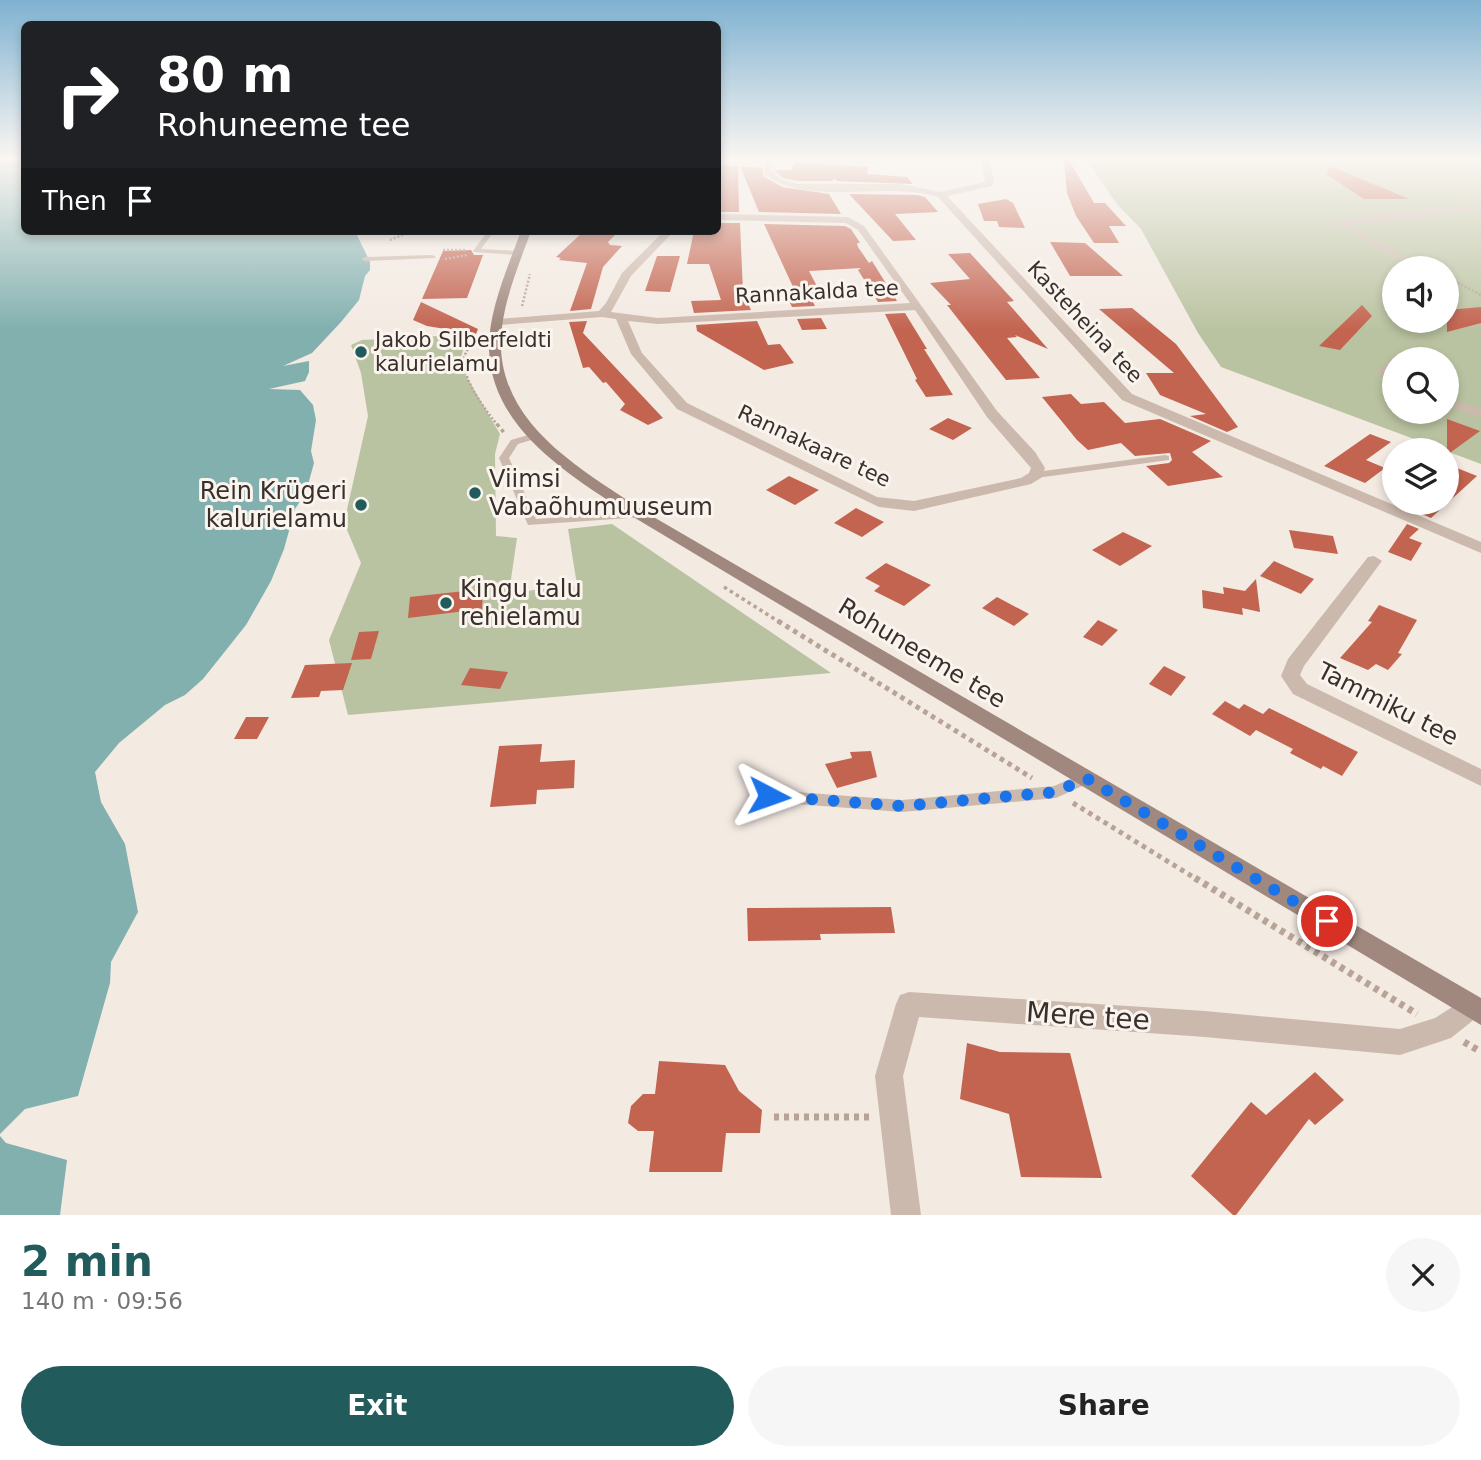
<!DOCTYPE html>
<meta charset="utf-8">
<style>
:root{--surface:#fff;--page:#f6f6f6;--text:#222;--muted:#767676;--accent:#215b5b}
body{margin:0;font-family:"DejaVu Sans",sans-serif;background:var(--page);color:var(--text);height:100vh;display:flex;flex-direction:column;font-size:26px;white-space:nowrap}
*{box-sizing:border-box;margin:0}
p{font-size:23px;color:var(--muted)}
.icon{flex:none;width:38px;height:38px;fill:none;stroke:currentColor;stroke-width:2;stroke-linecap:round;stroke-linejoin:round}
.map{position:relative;height:1215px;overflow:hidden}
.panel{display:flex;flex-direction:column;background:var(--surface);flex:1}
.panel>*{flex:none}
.top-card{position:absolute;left:21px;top:21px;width:700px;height:214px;border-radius:10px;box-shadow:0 4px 10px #0003;background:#202124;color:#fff;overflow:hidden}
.tools{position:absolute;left:1382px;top:256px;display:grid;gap:14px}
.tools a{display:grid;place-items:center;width:77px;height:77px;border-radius:50%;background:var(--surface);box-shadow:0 4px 10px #0003;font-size:35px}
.pin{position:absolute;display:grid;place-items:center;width:60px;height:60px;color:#fff;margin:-30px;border:4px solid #fff;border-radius:50%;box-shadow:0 2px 7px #0007}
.me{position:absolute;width:77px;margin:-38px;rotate:94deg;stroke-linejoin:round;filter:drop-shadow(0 0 5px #0008)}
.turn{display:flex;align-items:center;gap:24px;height:147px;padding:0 21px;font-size:32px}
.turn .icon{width:91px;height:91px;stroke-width:2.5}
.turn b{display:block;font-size:49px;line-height:60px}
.then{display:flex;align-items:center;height:66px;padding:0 21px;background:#0003;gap:14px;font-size:26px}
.round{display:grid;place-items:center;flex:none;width:74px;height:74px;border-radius:37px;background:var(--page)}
.head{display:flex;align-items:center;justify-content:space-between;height:119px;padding:0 21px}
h1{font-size:42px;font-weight:700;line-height:52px;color:var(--accent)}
.button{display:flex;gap:14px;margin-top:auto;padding:14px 21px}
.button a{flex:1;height:80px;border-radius:42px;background:var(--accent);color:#fff;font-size:28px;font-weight:700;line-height:80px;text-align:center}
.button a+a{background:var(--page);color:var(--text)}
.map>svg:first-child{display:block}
.green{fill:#bac3a1;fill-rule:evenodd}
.water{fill:#81b0af}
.building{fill:#c36450}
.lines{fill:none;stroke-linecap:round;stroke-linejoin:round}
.path-far3{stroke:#b8a397;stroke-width:2.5;stroke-dasharray:2 2;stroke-linecap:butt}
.path-far2{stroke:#b8a397;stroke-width:3.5;stroke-dasharray:3.5 3.5;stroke-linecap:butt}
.path-far1{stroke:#b8a397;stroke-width:5;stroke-dasharray:4.5 4.5;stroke-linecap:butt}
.path{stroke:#b8a397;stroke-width:7;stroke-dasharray:5 5;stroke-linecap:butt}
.lane{fill:#ccb9ad;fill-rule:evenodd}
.street{fill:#ccb9ad;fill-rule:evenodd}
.secondary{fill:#a0887e;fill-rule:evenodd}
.route{stroke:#1a73e8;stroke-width:12;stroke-dasharray:0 21.6}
.poi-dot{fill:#215b5b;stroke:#faf4ee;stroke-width:2.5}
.labels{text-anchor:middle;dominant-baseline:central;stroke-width:6;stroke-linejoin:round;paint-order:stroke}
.far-street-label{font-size:21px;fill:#3a2f2b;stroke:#faf4ee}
.far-poi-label{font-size:21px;fill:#3a2f2b;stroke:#faf4ee;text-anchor:start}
.poi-label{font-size:24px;fill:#3a2f2b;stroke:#faf4ee;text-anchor:start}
.street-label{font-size:24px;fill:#3a2f2b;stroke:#faf4ee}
.near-street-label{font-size:28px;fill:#3a2f2b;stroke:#faf4ee}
</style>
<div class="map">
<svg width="1481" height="1215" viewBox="0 0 1481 1215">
<rect width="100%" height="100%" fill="#f3eae2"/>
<path class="green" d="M1087,160H1481V464L1221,367L1198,333L1141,229L1116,203ZM1395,268H1447V320H1395ZM1395,359H1447V411H1395Z
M476,334L464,347L459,364L500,434L495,454L496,536L517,538L509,593L577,585L568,529L612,524L831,673L348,715L329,640L361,563L344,523L368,416L361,373L351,345L362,340Z"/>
<path class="water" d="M0,160H24V231H355L370,262V270L365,276L359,300L341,322L312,353L283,366L309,361V372L305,381L269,389L300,390L313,405L316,420L311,451L314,463L306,492L295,509L284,549L271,581L246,625L203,679L185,695L165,705L119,743L95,772L101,802L125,844L138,912L111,962L110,983L78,1096L25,1109L0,1134Z
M0,1136L6,1143L67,1160L60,1215H0Z"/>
<path class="building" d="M1064,160H1069L1094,203H1105L1126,226H1109L1119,243H1094L1076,216L1067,193Z
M796,162L868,167L867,174L907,177L913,184L837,181L835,179L831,181H798L783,178L774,170H791Z
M718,165L738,166L739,212H718Z
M740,166L763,168V176L782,187L829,194L841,214L759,212Z
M1330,166L1409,199H1364L1326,174Z
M849,194L917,195L925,197L938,212L895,214L916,240L893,241Z
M1006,199L1013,203L1025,228L999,227L997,221H984L978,204Z
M718,223H740L743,292L751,310L694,313L691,301L721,300L709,264H687L694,231H718Z
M764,224L845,226L851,229L860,243H857L858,247L869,263L872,261L897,301L878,302L858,270L861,268L809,271L821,294H809L815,306L792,307L783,289H794Z
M584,231L616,234L608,242L610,245L622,246L603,267L591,309L570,311L587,263L559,260L561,258L556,257Z
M1050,242L1085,243L1123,276H1070Z
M471,250L474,255H483L467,298L422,299L443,251Z
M970,253L1014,301L1007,302L1048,349L1015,335L1017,337L1007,338L1040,378L1006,380L947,305H951L930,283L970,279L948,254Z
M657,256H680L670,292L645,291Z
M421,302L478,329L476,334L427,326L413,320Z
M1362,305L1372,316L1340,350L1319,346Z
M1481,307V323L1447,332V310Z
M1132,308L1176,344L1238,427L1227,432L1190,416L1206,414L1160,395L1146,373H1174L1099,309Z
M905,313L927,349H924L953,395L926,397L915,380L917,379L885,314Z
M821,318L827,329L802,330L797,319Z
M587,321L583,333L663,418L648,425L620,410L625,404L606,382L603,383L589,367L583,368L569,322Z
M757,321L768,345L780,344L794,363L764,370L697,331L696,325Z
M1071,394L1081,404L1104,402L1125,423L1160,419L1211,441L1192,452L1223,477L1168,486L1146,466L1169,463L1172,460L1170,453L1135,456L1121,443L1088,450L1077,440L1042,397Z
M948,418L972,428L953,440L929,429Z
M1447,419L1480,431L1447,455Z
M1370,434L1391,442L1366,460L1385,468L1365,483L1324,466Z
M1447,464L1477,476L1431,518L1415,511L1421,502H1447Z
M789,476L819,490L795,505L766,490Z
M856,508L884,522L862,537L834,523Z
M1407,524L1419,529L1409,538L1422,543L1411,561L1388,552Z
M1289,530L1333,536L1338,554L1294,548Z
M1123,532L1152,546L1120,566L1092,550Z
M1274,561L1314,579L1301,594L1260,576Z
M886,563L931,585L904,606L874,591L880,586L865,578Z
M1256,579L1260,612L1242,608L1243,615L1203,608L1202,590L1224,594L1223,587L1245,591Z
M483,589L482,609L408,618L410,597Z
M997,597L1029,614L1014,626L982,608Z
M1379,605L1417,620L1398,653L1402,654L1388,670L1376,664L1368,670L1340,658L1372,622L1368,621Z
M1098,620L1118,630L1102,646L1083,637Z
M379,631L371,659L351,660L359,632Z
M352,663L343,690L321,691L319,697L291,698L305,665Z
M1164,666L1186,677L1171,696L1149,684Z
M470,668L508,672L500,689L461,685Z
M1225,701L1239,709L1244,704L1263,714L1269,708L1358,752L1342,776L1323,766L1321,769L1290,753L1293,749L1256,730L1250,736L1212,714Z
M246,717H269L257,739H234Z
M542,744L540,762L575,760L574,788L537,790L536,804L490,807L499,746Z
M871,751L877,777L837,788L825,764L852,758L850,752Z
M891,907L895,933L820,934L821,940L748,941L747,908Z
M967,1043L1000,1052L1070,1053L1102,1178L1021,1177L1009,1114L960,1099Z
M659,1061L725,1065L739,1091L762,1110L760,1133H726L722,1172H649L654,1131H638L628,1123L631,1106L643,1094H655Z
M1315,1072L1344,1100L1315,1125L1309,1119L1236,1215H1233L1191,1176L1251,1102L1266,1115Z"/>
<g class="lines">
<path class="path-far3" d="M390,240L412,231
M443,250H465
M445,259L467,255
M1447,277L1481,295
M522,306L530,274
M478,337C472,344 464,351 464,361C464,383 486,410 498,426"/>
<path class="path-far2" d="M497,424L505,434
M724,587L781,623"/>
<path class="path-far1" d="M778,621L1032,778
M1073,803L1198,880"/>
<path class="path" d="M1195,878L1417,1014
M1464,1042L1481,1052
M774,1117H869"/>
<path class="lane" d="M1339,221L1418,263L1419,265L1412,267L1337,224L1336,223Z
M488,231H494L481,249L518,251L521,253L518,255L474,252L473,251Z
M432,255L436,257L434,258L365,261L361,259L365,257Z
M535,433L540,436L538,438L518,444L509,458L536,519L640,512L644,513L645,515L644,517L528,525L499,458L511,440Z
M1165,455L1169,456V460L1036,478L1031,475L1036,472Z
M1086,772L1091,774L1093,778L1091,782L1056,798L902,812L769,802L764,800L761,796L764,792L769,790L902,800L1054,786Z"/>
<path class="street" d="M767,160H775L771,171L782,180L798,184H900L941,192L985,182L981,160H989L994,180L992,186L947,196L1132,394L1481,542V553L1122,400L938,197C885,180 809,208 764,174Z
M1481,204V210L1339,226L1334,223L1339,220Z
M718,214L848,217L864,226L997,411L1035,452L1045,468L1041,478L1031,484L914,511L879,507L677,409L631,354L616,319L602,317L499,325L493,322L499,319L599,311L606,303L622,273L664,231H674L631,276L611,312L658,318L910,303L858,230L846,223L718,220ZM915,310L987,417L1031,468L1029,473L1021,478L914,501L877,497L687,403L642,353L628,321L658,324Z
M1395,358V368L1390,371L1395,375V385L1376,371Z
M1447,397L1481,409V417L1447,406Z
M1374,556L1382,561L1304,666L1300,675L1307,684L1481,769V786L1293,694L1281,676L1288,659L1368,557Z
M909,992L1205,1011L1400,1029L1435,1018L1471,995L1480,998L1481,1014L1451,1038L1400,1055L1205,1037L919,1017L903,1076L921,1215H891L875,1076L896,1004L900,995Z"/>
<path class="secondary" d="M521,231H531C518,267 499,311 501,350C506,430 586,472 645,512L1481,998V1025L635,518C575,478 492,432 489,350C488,311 508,267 521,231Z"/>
</g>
<linearGradient id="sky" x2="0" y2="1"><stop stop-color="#7fb2d1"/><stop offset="0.48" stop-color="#faf6f2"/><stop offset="1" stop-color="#faf6f2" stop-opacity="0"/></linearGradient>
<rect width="1481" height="330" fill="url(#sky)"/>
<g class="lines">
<path class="route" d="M769,796L902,806L1056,792L1086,778L1327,921"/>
</g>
<g class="poi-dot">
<circle cx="361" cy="352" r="7"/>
<circle cx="475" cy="493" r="7"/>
<circle cx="361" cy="505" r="7"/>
<circle cx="446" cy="603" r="7"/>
</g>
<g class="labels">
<g class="far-street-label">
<text transform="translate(817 292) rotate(-3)">Rannakalda tee</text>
<text transform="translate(1085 322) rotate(47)">Kasteheina tee</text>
<text transform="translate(814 446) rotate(25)">Rannakaare tee</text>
</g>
<g class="far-poi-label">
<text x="375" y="340">Jakob Silberfeldti<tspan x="375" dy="24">kalurielamu</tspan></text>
</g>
<g class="poi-label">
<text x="489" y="479">Viimsi<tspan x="489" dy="28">Vabaõhumuuseum</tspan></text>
<text x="347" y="491" text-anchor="end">Rein Krügeri<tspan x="347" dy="28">kalurielamu</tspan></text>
<text x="460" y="589">Kingu talu<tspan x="460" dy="28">rehielamu</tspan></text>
</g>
<g class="street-label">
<text transform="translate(922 653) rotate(31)">Rohuneeme tee</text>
<text transform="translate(1388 704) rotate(27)">Tammiku tee</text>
</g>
<g class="near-street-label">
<text transform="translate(1088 1016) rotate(4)">Mere tee</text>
</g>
</g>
</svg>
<div class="tools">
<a><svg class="icon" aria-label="sound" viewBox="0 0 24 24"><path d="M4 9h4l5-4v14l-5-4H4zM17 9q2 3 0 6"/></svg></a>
<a><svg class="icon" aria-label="search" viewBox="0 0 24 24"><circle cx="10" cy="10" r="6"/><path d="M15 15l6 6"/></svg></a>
<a><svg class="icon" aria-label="layers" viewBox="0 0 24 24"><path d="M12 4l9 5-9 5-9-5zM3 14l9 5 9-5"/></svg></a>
</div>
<div class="pin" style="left:1327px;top:921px;background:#d93025"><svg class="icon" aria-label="arrive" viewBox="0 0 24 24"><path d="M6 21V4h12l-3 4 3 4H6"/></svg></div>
<svg class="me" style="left:769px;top:796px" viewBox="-20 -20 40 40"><path d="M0-17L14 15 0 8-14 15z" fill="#1a73e8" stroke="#fff" stroke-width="4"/></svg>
<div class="top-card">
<div class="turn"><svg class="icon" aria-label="right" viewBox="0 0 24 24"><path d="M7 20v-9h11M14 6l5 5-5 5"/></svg><div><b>80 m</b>Rohuneeme tee</div></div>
<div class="then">Then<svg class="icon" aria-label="arrive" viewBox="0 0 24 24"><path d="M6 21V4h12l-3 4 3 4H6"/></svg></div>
</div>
</div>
<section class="panel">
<div class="head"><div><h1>2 min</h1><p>140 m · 09:56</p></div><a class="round"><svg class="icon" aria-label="close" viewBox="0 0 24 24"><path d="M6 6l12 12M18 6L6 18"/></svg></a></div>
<div class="button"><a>Exit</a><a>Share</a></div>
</section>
